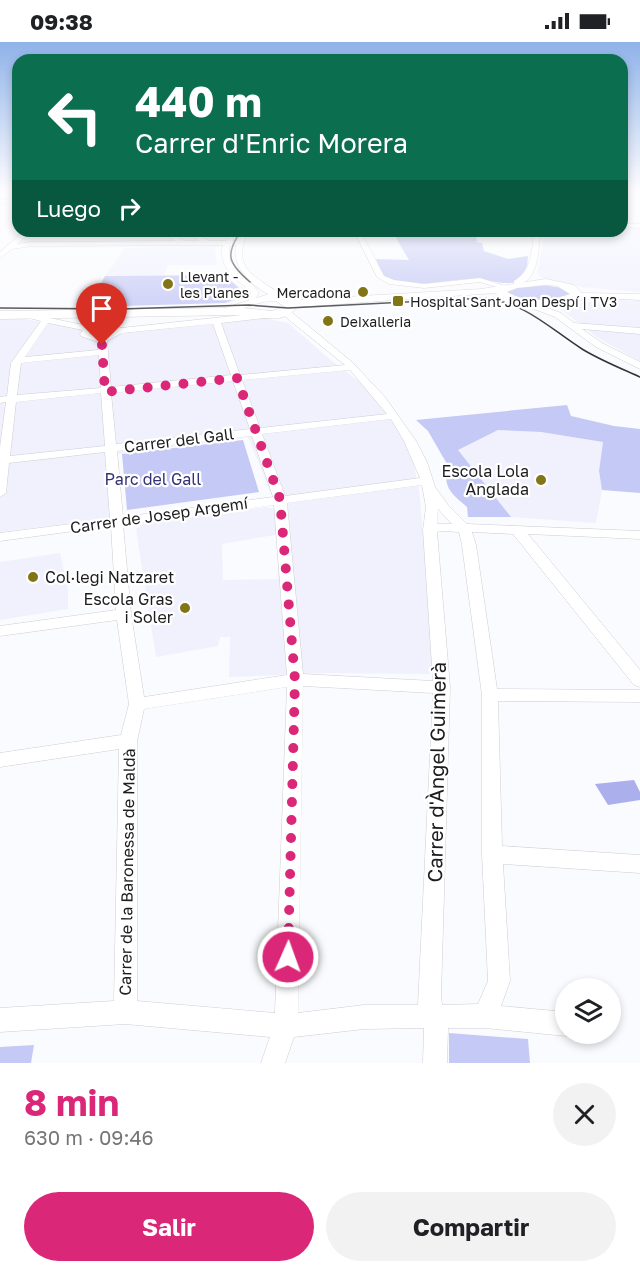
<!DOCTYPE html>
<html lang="es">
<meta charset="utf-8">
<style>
:root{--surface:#fff;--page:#f2f2f2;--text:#202124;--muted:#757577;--accent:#db2777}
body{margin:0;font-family:"Golos Text",sans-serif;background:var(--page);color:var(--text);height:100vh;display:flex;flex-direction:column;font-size:22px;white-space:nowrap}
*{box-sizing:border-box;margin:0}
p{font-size:20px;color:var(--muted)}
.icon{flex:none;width:33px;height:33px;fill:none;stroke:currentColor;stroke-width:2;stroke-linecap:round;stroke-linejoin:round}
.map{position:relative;height:1021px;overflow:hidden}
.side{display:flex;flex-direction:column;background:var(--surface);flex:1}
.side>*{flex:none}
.guide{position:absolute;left:12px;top:12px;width:616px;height:183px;border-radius:18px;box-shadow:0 3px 9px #0003;background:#0b6e4f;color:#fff;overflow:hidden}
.controls{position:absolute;left:555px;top:936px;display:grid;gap:12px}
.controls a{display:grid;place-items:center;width:66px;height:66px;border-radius:50%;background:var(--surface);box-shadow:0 3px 9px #0003;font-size:30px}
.pin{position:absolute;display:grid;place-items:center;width:51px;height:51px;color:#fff;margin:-62px -26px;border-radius:50% 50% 50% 0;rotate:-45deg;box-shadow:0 0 6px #0007}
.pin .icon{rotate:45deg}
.me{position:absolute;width:66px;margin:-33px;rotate:2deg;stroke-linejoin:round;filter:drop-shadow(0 0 4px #0008)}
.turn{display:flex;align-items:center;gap:21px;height:126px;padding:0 24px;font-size:27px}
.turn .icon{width:78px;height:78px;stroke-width:2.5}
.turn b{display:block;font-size:42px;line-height:51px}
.then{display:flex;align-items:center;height:57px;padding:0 24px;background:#0003;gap:12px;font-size:22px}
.round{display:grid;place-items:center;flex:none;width:63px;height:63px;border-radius:32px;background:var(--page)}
.head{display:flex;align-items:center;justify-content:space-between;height:102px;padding:0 24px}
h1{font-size:36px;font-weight:700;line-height:45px;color:var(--accent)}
.primary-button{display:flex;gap:12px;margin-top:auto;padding:12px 24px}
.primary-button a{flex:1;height:69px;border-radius:36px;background:var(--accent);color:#fff;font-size:24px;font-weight:700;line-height:69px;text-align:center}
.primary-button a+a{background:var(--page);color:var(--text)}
.status{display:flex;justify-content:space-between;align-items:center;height:42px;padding:0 30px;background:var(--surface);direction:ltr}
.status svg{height:16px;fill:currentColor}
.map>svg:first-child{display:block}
.built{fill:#f0f1fd;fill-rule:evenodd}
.green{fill:#c5c9f5}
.water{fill:#abafeb}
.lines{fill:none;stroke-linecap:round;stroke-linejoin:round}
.street-casing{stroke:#ceced2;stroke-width:1}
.secondary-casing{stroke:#ceced2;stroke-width:1}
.street{fill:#fff;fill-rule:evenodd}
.secondary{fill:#fff;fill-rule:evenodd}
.tram{stroke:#363638;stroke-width:1.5}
.route{stroke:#db2777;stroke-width:10;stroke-dasharray:0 18}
.poi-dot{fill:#827518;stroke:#fff;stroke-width:2}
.labels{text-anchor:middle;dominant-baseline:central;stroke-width:4.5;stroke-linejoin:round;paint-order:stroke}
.far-poi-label{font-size:14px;fill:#1d1d1f;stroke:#fff;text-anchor:start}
.street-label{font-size:16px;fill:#1d1d1f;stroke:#fff}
.poi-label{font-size:16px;fill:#1d1d1f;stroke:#fff;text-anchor:end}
.park-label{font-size:16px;fill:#343176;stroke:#fff}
.near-street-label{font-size:20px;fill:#1d1d1f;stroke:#fff}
</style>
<div class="status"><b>09:38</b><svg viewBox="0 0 49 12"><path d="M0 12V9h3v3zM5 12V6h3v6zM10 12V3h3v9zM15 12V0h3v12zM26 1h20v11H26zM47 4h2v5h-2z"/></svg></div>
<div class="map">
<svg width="640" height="1021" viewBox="0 0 640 1021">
<rect width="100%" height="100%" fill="#fafbfe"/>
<path class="built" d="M623,185L640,186V250L581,245L546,238L537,232L545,189H622Z
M212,205L215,206L217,223H168L164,233L105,234L125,206Z
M612,257L640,258V319L598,296L562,268L563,265L570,262Z
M0,276H20L109,293L264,276L288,281L327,315L369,347L399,384L413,420L419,447L435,632L325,631L229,635L230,595H220L218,604L156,615L136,487L145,481L267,465L274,467L272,454L248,395L112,413L121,475L0,490ZM280,492L278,537L223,538L222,502Z
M498,388L541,390L603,400L599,429L602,448L596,481L511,475L457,408Z
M60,511L68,547V567L0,578V520Z"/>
<path class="green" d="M392,189H475L477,200L482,201L484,209L508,217L528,214C527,223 528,234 518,239C505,245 486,236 472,237C450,237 402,250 384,234C380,230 378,222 376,217L409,218Z
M224,233L244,250L241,256L225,261L88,265L105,234Z
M537,242L562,246L570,251C561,264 519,258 506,250L507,247Z
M567,363L571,374L614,384L640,387V451L602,448L599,429L603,400L541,390L498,388L458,408L511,475H468L467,465C450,451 443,445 447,422L428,389L416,378Z
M243,398L259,450L127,468L122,412Z
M449,991L528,997L530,1021H449Z
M34,1003L31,1021H0V1005Z"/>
<path class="water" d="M634,738L640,750V758L608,763L595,742Z"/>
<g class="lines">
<g class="street-casing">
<path id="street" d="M18,157V161L0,162V158Z
M622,181L640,182V186L622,185Z
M24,189H31L17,202L31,200L175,199L160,189H168L184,199H199L185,189H193L209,199H225L231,193L234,195L232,199H237L243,189H249C226,229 264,238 289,258L282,260C260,249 231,231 236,203L229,204L230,219L259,250L254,261H248L251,250C237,237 217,225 223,203L31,204L12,207L0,216V210Z
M354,189H360L384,234L394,238L424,242L480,236L508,245L504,247L480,240L424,246L389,242L377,235Z
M534,189H540C539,206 539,243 514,243V239C532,229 532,208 534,189Z
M518,257H524L561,271L574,281L640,286V292L582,287L602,301L640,320V327L596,305L555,275L518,261Z
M283,268H289L352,320L385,355L416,399L427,420L435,445L448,463L467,482L640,489V497L528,492L640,628V645L634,643L513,492L472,490L476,503L497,647L640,648V660L498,659L502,804L640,813V831L503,822L510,939L501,964L566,970V992H572L566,994L485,986H448L447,1021H423L424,986L364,987L294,995L285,1021H261L270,995L125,982L0,990V966L114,959L119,707L0,725V711L121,693L129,662L117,578L0,594V584L116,568L111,484L0,499V491L110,477L105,410L9,421L6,451L0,455V405L6,360L0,361V355L7,354L11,321L41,279L17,273L21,270L88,284L108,281L121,286L270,270L273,271V275L221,281L240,333L345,323L288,277L282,270ZM48,281L83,288L80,292L81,294L98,300V308L25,315ZM213,282L231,333L111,345L107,299L122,291ZM94,287L113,288V290L101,294L89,292ZM99,313L101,346L17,353L21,321ZM350,328L387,372L260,386L242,338ZM233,339L250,387L116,402L111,351ZM101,351L105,404L10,414L16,360ZM391,377L404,399L420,436L285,454L262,392ZM252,394L273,455L123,475L117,409ZM422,443L426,465L423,488L433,639L303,632L287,461ZM274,463L287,633L144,655L131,572L123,483ZM438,467L439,468L452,482H437ZM441,489L459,490L462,503L482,653V812L488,939L478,962L442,963L441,954L450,645L437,490ZM303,644L433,651L418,963H364L298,971ZM287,645L275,971L137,959V699L144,667Z"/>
</g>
<g class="secondary-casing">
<path id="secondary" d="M546,237L574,243L582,251L640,252V258C623,257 606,256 589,257C562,260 515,277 495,251L297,265C284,285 253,273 234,273L0,277V269L225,266L269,252L293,258L481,247ZM546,243L557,244L570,252C550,259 525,261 507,250L517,246ZM276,259L285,265L271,269L244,266L263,260Z"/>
</g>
<use href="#street" class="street"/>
<use href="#secondary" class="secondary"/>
<path class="tram" d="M241,189C224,213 229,222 250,240
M0,266L120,267L249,263L288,266L485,256C527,262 548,285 582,307C600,318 620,326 640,335"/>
</g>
<linearGradient id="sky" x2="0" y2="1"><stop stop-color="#8fb2e9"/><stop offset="0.51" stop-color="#fdfdff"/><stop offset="1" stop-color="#fdfdff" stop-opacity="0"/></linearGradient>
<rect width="640" height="292" fill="url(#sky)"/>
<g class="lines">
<path class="route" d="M102,303L105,350L237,336L280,457L295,638L288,915"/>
</g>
<g class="poi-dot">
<circle cx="168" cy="242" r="6"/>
<circle cx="363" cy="250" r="6"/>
<rect x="392" y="253" width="12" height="12" rx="3"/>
<circle cx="328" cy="279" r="6"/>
<circle cx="541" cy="438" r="6"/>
<circle cx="33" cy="535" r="6"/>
<circle cx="185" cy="566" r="6"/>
</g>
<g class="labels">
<g class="far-poi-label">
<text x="180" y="234">Llevant -<tspan x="180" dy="16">les Planes</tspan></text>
<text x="351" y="250" text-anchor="end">Mercadona</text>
<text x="410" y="259">Hospital Sant Joan Despí | TV3</text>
<text x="340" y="279">Deixalleria</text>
</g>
<g class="street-label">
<text transform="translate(179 398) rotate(-7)">Carrer del Gall</text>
<text transform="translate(159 473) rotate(-8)">Carrer de Josep Argemí</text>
<text transform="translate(127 830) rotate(-89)">Carrer de la Baronessa de Maldà</text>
</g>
<g class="poi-label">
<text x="529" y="429">Escola Lola<tspan x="529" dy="18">Anglada</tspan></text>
<text x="45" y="535" text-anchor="start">Col·legi Natzaret</text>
<text x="173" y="557">Escola Gras<tspan x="173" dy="18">i Soler</tspan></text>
</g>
<g class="park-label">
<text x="153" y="437">Parc del Gall</text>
</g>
<g class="near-street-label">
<text transform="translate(436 730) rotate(-89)">Carrer d'Àngel Guimerà</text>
</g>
</g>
</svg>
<div class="controls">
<a><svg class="icon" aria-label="layers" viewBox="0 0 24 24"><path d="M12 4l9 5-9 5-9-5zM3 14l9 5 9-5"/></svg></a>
</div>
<div class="pin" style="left:102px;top:303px;background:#d93025"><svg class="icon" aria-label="arrive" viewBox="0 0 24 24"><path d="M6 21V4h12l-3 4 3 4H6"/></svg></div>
<svg class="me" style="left:288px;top:915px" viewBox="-20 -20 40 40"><circle r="17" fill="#db2777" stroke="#fff" stroke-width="3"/><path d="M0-11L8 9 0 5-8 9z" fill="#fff"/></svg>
<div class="guide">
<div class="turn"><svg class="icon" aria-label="left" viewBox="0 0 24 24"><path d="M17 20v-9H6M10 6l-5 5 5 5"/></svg><div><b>440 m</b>Carrer d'Enric Morera</div></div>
<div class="then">Luego<svg class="icon" aria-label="right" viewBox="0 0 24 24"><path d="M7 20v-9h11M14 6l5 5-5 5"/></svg></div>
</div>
</div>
<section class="side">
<div class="head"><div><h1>8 min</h1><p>630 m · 09:46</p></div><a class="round"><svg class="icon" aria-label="close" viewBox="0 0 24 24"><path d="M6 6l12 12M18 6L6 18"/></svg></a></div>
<div class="primary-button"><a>Salir</a><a>Compartir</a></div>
</section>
